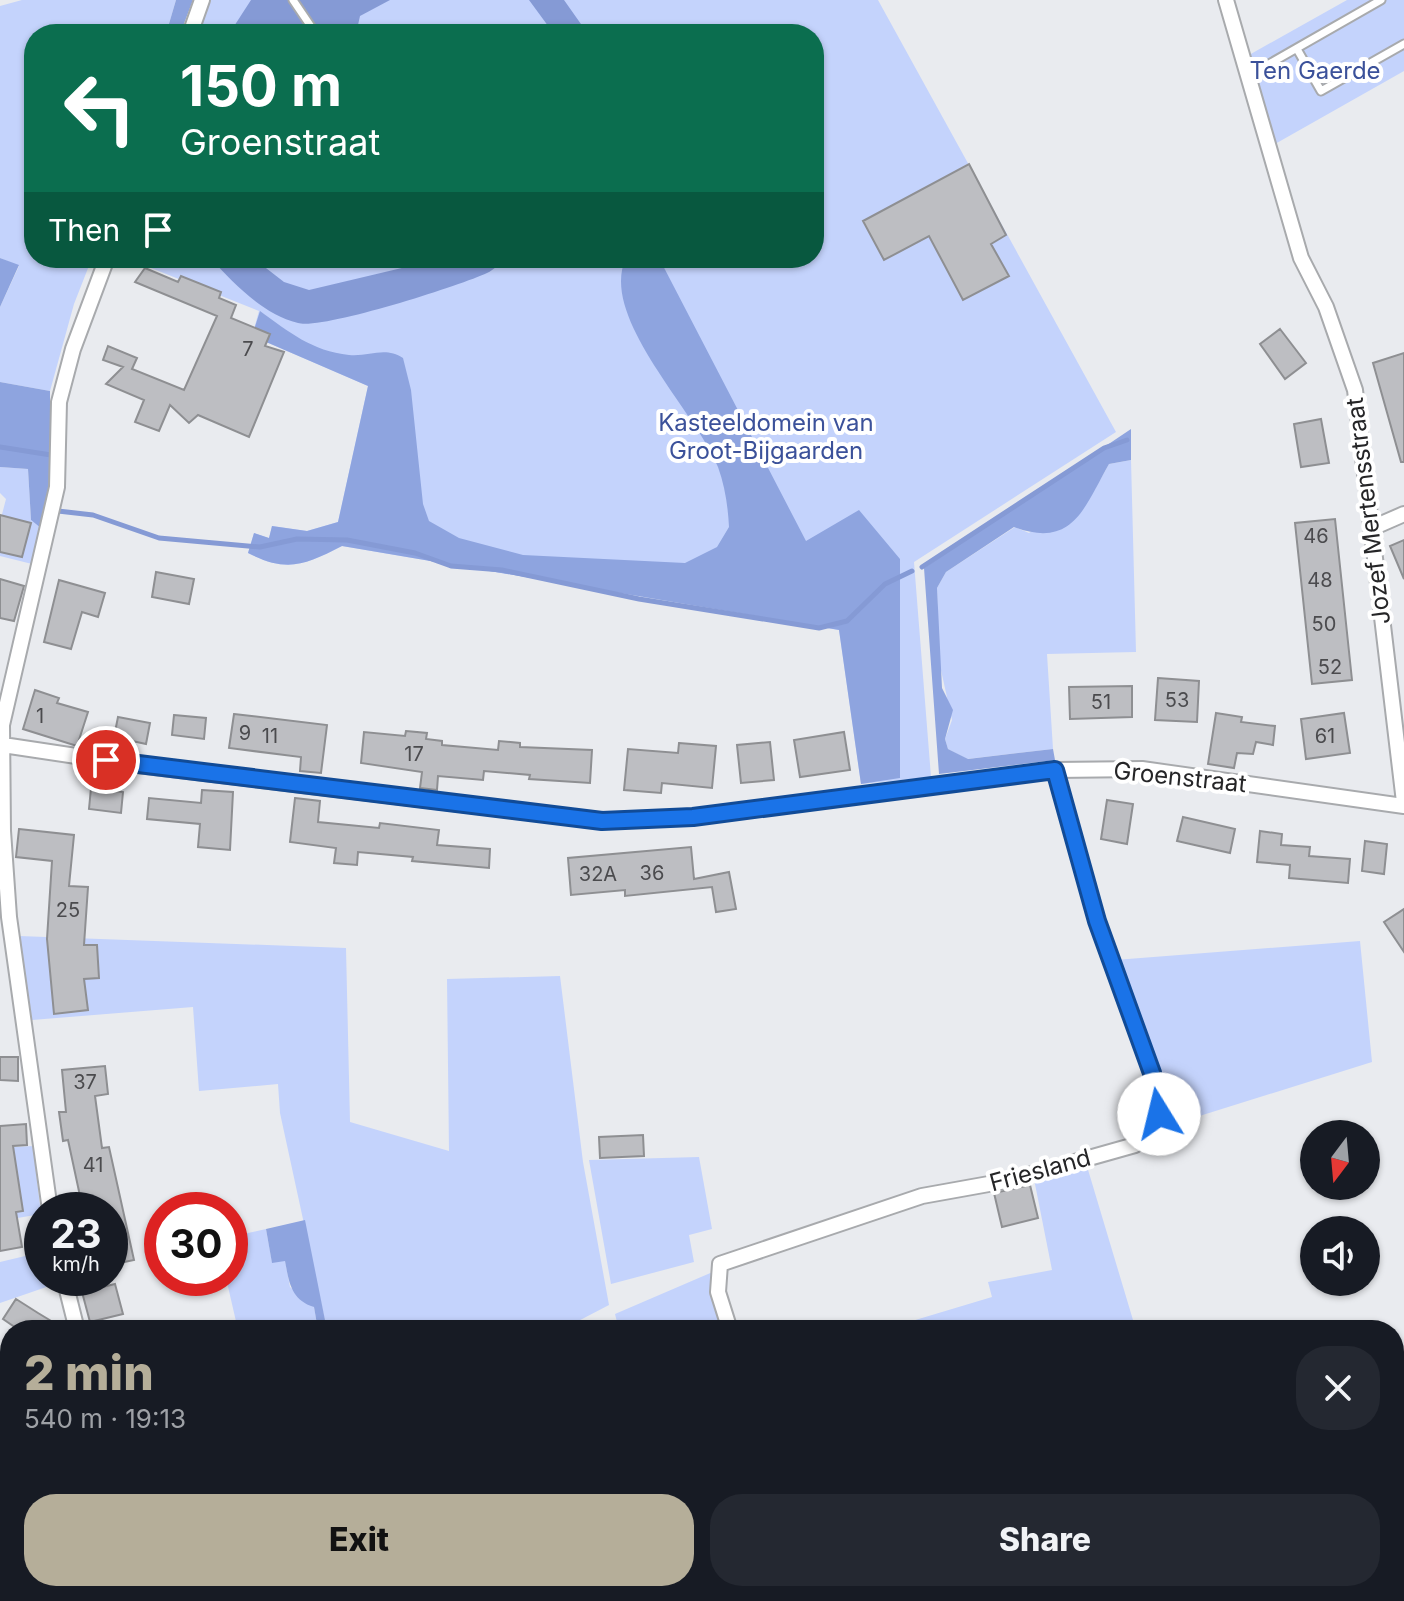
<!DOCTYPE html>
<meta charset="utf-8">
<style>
:root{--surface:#171b24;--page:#242831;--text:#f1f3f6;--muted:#9ea1a6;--accent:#b5ae99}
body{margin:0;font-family:Inter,sans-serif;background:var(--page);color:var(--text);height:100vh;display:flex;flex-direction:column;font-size:30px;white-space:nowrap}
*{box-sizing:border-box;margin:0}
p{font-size:26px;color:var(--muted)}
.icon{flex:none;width:44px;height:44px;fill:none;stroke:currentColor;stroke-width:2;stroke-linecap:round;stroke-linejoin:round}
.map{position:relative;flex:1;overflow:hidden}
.side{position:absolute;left:0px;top:1320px;width:1404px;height:282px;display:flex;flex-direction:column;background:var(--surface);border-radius:32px 32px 0 0;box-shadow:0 2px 6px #0004}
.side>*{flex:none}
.banner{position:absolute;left:24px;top:24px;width:800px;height:244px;border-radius:32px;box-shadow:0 2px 6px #0004;background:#0b6e4f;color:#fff;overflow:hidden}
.needle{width:52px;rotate:196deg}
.buttons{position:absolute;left:1300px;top:1120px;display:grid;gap:16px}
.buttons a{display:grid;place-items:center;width:80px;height:80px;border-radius:50%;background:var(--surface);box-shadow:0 2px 6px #0004;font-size:40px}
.speed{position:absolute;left:24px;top:1192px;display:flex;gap:16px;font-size:40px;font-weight:700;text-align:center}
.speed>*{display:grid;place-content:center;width:104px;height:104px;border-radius:50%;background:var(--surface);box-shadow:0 2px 6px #0004;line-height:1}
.speed small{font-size:20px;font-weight:400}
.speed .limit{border:12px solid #d22;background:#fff;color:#111}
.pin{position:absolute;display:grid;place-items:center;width:68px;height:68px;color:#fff;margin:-34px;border:4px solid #fff;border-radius:50%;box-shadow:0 2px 8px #0007}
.me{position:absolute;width:88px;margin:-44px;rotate:351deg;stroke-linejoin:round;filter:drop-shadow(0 0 6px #0008)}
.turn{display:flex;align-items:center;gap:28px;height:168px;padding:0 24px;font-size:36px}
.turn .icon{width:104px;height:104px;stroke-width:2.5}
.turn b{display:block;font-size:56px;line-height:68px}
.then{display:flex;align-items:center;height:76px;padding:0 24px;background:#0003;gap:16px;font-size:30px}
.round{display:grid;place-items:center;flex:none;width:84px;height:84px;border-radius:32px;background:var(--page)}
.head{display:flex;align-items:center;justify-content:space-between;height:136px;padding:0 24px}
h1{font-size:48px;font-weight:800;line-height:60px;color:var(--accent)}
.button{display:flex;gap:16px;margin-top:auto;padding:16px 24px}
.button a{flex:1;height:92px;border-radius:32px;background:var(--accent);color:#111;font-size:32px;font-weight:800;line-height:92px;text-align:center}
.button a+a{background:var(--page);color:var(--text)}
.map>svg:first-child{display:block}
.green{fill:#c4d3fc}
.forest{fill:#8ea4df}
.water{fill:#859ad5}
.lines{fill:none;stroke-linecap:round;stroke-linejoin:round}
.stream{stroke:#859ad5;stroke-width:5}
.building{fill:#bdbec2;stroke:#8e8f92;stroke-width:2}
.lane-casing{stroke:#a8aaad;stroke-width:11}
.street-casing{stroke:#a8aaad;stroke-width:18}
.highway-casing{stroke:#a8aaad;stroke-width:28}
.lane{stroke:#fff;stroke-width:7}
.street{stroke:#fff;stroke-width:14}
.highway{stroke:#fff;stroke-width:24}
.route-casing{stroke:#114b97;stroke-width:20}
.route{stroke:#1a73e8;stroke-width:14}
.labels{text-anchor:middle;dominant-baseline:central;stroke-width:8;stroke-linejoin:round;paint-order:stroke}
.number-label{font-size:20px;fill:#4b4b4e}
.park-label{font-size:24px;fill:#3b519a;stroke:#fff}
.street-label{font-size:24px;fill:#252527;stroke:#fff}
</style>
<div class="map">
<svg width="1404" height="1601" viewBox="0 0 1404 1601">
<rect width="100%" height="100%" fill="#e9ebef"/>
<path class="green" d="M22,0H176L166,34H34V258H92L74,304L50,391L0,382V307L19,266L0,258V6Z
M211,0H878L1116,432L914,562L931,777L861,784L839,630L342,546C305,565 287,573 248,553L254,533L269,538L272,526L307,531L338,522L368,386L252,336L259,311L126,258H814V34H198Z
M1347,0H1404V71L1275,144L1249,55Z
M1131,460L1136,652L1047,654L1053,749L967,759L948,749L945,739L952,720L939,661L937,588L946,572L1015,527L1029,533L1095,489L1109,464Z
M0,467L28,469L31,520L42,529L32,564L0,556V522L6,499L0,493Z
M19,936L346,948L350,1122L449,1151L447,979L560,976L583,1162L609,1305L561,1330H327L280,1113L278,1084L199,1091L193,1007L32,1020Z
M1360,941L1372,1062L1158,1129L1162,1118L1115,960Z
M33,1146L41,1214L0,1221V1148Z
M699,1157L712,1229L689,1235L694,1262L611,1284L589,1160Z
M1086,1163L1136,1330H882L992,1297L988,1282L1052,1270L1034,1179Z
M266,1229L272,1262L285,1260L290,1287L314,1307L318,1330H238L226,1278H230V1237Z
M42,1252V1278H57L58,1283L0,1303V1262Z
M715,1271L725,1330H619L615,1314Z
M681,1592H836L838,1601H659Z
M908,1592H1049L1051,1601H910Z"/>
<path class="forest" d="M176,0H193L180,34H166Z
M0,258L19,265L0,307Z
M626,258H659L806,541L859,510L900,559V778L861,784L839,630L342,546C305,565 287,573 248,553L254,533L269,538L272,526L307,531L338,522L368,386L252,336L260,311C289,332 312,351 349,355C369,357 385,346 403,358L411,390L423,504L429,521L459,538L523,555L685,563L717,547L729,527C728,507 725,486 718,467C696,411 598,317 626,258Z
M0,382L50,391V486L42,529L31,520L28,469L0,467Z
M1131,429V460L1109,464C1084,508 1073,549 1014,527L946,572L937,588L942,688L953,710L945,739L948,749L968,759L1053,749L1055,760L939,774L924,568Z
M305,1220L327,1330H318L314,1307C291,1300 289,1282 285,1261L272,1263L266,1229Z
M301,1592H524L530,1601H315Z
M550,1592H594L609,1601H558Z"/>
<path class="water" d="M251,0H390L360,16L356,34H229Z
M529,0H564L588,34H554Z
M210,258H253L284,282L309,290L444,258H506C500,263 494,270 487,273C459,286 322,330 298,323C262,314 235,284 210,258Z"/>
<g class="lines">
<path class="stream" d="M0,447L51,455L52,459
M58,511L93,515L159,538L260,547L297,539L347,540L415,553L451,566L502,570L639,599L819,628L847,621L885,584L912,571
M922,567L1104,448L1127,440"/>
</g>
<path class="building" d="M969,164L1006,235L991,244L1009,276L963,300L929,236L884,260L863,221Z
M145,268L178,282L181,276L221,292L219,298L236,305L231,318L270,334L265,346L284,352L249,437L198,415L189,423L170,405L159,431L135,422L144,400L106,384L123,367L103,360L108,346L137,358L132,369L184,390L217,316L135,282Z
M1280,329L1306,363L1285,379L1260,344Z
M1404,353V462H1401L1373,363Z
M1321,419L1329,463L1301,467L1294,424Z
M0,515L31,523L22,557L0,552Z
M1335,519L1352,680L1312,684L1295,523Z
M1404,540V579L1390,546Z
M156,572L194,579L189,604L152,597Z
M0,579L24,586L14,621L0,618Z
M59,580L105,593L98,617L82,612L71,649L44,642Z
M1158,678L1199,681L1197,722L1155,720Z
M1132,686V717L1070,719L1069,687Z
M35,690L59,698L57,703L88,712L77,746L23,729Z
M1216,713L1242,717L1241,722L1275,726L1273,745L1256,742L1253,754L1237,753L1234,768L1208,764Z
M1344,713L1350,753L1306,759L1301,719Z
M234,714L327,725L321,773L300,771L301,757L229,748Z
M174,715L206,718L204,739L172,735Z
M118,717L150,723L146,744L114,737Z
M406,731L427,733L426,739L442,741V745L498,750L499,741L520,743V747L592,750L590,783L529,779L530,775L484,771L483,780L438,776L437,790L420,788L422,772L361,763L364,732L405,736Z
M844,732L850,770L800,777L794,740Z
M770,742L774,780L741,783L737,745Z
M679,743L716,746L712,788L662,783L661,793L624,790L628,749L678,753Z
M91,788L123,792L121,813L89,809Z
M202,790L233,792L230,850L198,847L200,824L147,819L149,798L201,803Z
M295,798L320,801L318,822L379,828L380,823L439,830L437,845L490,849L489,868L412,861L413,857L358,852L357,865L334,863L336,848L290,842Z
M1107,800L1133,804L1127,844L1101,839Z
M1183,817L1235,829L1230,853L1177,841Z
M19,829L74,835L69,886L88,887L84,945H97L99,978L84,979L88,1010L54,1014L47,939L52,861L16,857Z
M1260,831L1282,834L1281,845L1310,847L1309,856L1350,859L1348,883L1289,878L1290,865L1257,862Z
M1365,841L1387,844L1384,874L1362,871Z
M691,847L694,879L729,872L736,909L716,912L712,887L625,896V890L571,895L568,858Z
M1404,909V952L1384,922Z
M0,1057H18V1081L0,1080Z
M105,1066L108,1094L95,1096L102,1148L109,1147L134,1260L110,1265V1210H83L68,1140L63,1141L59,1112H66L62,1070Z
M26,1124L27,1145L13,1146L23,1211L16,1212L22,1247L0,1251V1126Z
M643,1135L644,1156L600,1158L599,1137Z
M1030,1185L1038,1218L1002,1227L994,1193Z
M115,1284L123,1314L90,1322L82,1292Z
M16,1299L38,1313L66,1330H19L3,1319Z"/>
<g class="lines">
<g class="lane-casing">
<path id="lane" d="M293,0L316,34
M1297,49L1321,91L1404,44
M1248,76L1381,0"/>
</g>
<g class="street-casing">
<path id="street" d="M1226,0L1301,258L1326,307L1355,390L1404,802
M190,34L202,0
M1372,528L1404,514
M3,745L129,764L602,821L693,817L1055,770L1142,769L1404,806
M50,1210L9,917L3,831L2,725L57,487L59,402L73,349L107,258
M64,1278L77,1330
M730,1330L718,1292L720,1264L922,1196L1011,1180L1135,1145L1156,1124L1159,1114L1152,1073L1097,921L1055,770
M0,1570L10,1577
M34,1592L48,1601
M537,1592L542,1601"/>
</g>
<g class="highway-casing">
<path id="highway" d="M0,1431L10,1438
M0,1495L10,1500
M156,1592L170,1601
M235,1592L249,1601"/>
</g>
<use href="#lane" class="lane"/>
<use href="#street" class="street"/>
<use href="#highway" class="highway"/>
</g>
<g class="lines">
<g class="route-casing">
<path id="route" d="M106,760L602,821L693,817L1055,770L1097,921L1152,1073L1159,1114"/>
</g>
<use href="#route" class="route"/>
</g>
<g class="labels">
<g class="number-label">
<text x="248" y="349">7</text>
<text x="1316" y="536">46</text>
<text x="1320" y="580">48</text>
<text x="1324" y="624">50</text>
<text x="1330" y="667">52</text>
<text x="1177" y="700">53</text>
<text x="1101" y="702">51</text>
<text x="40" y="716">1</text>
<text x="245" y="733">9</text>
<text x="270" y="736">11</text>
<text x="1325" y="736">61</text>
<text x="414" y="754">17</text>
<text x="652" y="873">36</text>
<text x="598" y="874">32A</text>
<text x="68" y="910">25</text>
<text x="85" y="1082">37</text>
<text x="93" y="1165">41</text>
</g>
<g class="park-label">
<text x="1315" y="70">Ten Gaerde</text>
<text x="766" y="422">Kasteeldomein van<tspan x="766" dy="28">Groot-Bijgaarden</tspan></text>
</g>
<g class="street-label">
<text transform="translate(1368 511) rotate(-97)">Jozef Mertensstraat</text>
<text transform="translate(1180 777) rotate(6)">Groenstraat</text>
<text transform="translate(1040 1170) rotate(-15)">Friesland</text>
</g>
</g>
</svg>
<div class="buttons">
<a><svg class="needle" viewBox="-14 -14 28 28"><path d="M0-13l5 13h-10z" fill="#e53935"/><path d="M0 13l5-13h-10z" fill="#9ea1a6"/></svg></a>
<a><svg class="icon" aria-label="sound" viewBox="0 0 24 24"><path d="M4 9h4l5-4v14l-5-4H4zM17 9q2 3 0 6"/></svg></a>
</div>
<div class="speed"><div>23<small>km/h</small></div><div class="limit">30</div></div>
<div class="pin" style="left:106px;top:760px;background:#d93025"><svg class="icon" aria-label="arrive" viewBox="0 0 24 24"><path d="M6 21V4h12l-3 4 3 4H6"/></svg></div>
<svg class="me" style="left:1159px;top:1114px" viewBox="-20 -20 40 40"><circle r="19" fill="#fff"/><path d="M0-13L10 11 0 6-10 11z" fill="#1a73e8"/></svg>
<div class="banner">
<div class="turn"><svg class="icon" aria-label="left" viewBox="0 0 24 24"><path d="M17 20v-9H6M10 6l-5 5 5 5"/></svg><div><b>150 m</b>Groenstraat</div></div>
<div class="then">Then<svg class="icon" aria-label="arrive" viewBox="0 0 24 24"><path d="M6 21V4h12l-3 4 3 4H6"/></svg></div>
</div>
<section class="side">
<div class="head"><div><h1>2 min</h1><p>540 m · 19:13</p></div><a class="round"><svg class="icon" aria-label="close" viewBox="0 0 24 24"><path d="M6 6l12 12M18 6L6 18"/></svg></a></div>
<div class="button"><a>Exit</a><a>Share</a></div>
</section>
</div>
